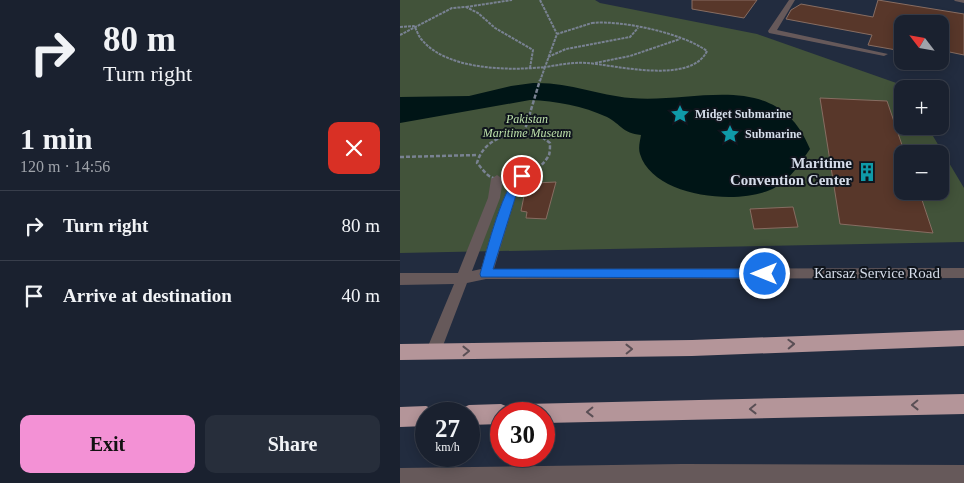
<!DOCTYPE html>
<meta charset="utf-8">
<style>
:root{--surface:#1a212f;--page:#272e3b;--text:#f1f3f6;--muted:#9fa3aa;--line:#383e4b;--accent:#f391d5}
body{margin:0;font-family:Georgia,serif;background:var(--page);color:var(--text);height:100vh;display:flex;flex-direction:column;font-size:19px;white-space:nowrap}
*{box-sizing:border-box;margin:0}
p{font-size:16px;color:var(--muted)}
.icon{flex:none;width:28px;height:28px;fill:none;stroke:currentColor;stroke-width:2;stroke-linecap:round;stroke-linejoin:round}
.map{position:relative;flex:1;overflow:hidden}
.details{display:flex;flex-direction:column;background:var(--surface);width:400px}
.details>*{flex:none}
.hud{background:#1a212f;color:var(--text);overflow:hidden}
.needle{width:32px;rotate:301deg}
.controls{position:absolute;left:494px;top:15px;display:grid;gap:10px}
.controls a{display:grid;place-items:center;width:55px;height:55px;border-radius:10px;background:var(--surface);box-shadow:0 2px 12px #0003,0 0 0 1px var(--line);font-size:25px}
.speed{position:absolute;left:15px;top:402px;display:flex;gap:10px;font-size:25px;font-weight:700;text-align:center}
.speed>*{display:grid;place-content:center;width:65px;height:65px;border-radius:50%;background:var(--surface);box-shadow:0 2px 12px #0003,0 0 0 1px var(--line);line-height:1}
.speed small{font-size:12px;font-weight:400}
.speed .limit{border:8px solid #d22;background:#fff;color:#111}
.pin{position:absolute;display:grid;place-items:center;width:42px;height:42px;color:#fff;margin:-21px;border:2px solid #fff;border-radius:50%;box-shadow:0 1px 5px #0007}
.me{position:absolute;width:55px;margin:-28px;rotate:270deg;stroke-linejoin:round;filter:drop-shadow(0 0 4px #0008)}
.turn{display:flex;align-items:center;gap:18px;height:105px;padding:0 20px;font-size:22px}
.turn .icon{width:65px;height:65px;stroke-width:2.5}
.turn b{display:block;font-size:35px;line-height:42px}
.round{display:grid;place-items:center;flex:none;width:52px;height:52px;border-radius:10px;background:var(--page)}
.headline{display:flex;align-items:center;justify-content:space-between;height:85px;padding:0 20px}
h1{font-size:30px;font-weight:800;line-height:38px}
.action{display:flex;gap:10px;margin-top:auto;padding:10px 20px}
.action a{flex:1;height:58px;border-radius:10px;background:var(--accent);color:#111;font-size:20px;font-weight:800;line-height:58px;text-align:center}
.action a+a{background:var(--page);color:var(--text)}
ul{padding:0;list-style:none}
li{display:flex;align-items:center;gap:15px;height:70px;padding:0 20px;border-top:1px solid var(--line)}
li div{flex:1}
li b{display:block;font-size:19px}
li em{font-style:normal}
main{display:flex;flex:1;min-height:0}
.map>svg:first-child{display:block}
.green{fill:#42533a;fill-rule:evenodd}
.water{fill:#001516}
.building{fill:#58372a;stroke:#876d62}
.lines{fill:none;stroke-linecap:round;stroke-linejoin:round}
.path-far1{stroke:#798292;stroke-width:2;stroke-dasharray:3 1;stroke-linecap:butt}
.path{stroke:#798292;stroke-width:2.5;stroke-dasharray:4 2;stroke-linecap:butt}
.minor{fill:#66595a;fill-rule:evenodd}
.highway{fill:#b49599;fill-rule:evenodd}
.oneway{stroke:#5a4f55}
.route{fill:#1a73e8;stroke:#114b97}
.labels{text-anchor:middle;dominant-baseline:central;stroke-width:4;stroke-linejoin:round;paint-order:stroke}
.far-poi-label{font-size:12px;font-weight:bold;fill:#d5dce9;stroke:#10151d;text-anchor:start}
.far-park-label{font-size:12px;font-style:italic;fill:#bce0aa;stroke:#10151d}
.poi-label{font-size:15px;font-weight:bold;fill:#d5dce9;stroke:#10151d;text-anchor:end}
.street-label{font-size:15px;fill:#d5dce9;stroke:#10151d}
</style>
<main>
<section class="details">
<div class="hud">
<div class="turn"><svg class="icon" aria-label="right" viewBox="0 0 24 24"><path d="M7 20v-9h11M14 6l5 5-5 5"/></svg><div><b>80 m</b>Turn right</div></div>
</div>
<div class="headline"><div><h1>1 min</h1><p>120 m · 14:56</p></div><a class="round" style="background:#d93025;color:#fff"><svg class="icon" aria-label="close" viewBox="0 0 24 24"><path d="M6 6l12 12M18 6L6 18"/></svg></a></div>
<ul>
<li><svg class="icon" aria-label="right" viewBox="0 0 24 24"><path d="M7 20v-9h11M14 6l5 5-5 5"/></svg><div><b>Turn right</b></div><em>80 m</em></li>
<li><svg class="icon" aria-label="arrive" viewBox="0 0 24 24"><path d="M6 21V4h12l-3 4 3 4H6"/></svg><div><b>Arrive at destination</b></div><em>40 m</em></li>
</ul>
<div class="action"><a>Exit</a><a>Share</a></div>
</section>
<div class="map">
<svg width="564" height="483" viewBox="0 0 564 483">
<rect width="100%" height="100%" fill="#222c3f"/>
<path class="green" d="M0,0H195L200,3L357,34L502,85L505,89H502V126H527L564,188V242L0,253ZM502,154H540V191H502Z"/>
<path class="water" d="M133,83C170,82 196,95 231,98C296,104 377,67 410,149C399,165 389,182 370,190C336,205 253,197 240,154C238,148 240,141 241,135C222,133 222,125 207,117C183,106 156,101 130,100L0,123V97L69,96L111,86Z"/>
<path class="building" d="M292,0H357L344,18L292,9Z
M478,0L564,14V55L540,50V24H502V51L468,45L472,35L386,19L391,10L401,4L473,17Z
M420,98L487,101L502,145V191H519L533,233L440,224Z
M156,182L146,219L126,218L127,212L121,211L124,196L128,190L134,188L135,183Z
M393,207L398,227L354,229L350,209Z"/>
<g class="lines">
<path class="path-far1" d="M140,0L157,34
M66,7L112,0
M192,23C222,20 282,33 307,51C291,85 215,65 187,63C172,62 159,65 145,67L157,34Z
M0,27L14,26C17,30 18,36 22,40C47,70 109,71 145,67
M0,35L52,8L66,7L78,13L95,28L133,50L130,68
M148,57L166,49L230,37L238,28
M195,63L230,56L280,39
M140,81L145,67"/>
<path class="path" d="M113,133L139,135L150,143C150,147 150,152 149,155C140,173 109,186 91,177C86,175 81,167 77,163C82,145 96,138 113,133Z
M124,133L140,80
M0,157L78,155"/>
<path class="minor" d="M389,0H395L377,30L488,54L484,56L369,33L368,31Z
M554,0H564V3L555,1Z
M122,173L127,177L117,192L94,269L564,268V278L86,279L67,283L39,356L34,358L29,356L26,351L54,284L0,285V273H58L88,198L91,179L97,175L103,179L100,198L72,271L81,269C87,251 104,178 122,173Z
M282,464L564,465V483H0V468Z"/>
<path class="highway" d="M564,330V346L292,356L0,360V344L292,340Z
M564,394V414L144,423V414H115L118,407L125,404Z
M101,404L108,407L111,414H101V424L69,425V414H60L62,408L69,405Z
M26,406L33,409L35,414H26V426L0,427V407Z"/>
</g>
<defs><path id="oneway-chevron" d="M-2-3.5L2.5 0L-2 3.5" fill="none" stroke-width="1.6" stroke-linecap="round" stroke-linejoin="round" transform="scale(1.25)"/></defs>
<g class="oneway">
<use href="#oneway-chevron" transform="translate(391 344) rotate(-2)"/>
<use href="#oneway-chevron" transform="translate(229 349) rotate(-1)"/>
<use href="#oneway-chevron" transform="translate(66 351) rotate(-1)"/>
<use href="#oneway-chevron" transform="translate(515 405) rotate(179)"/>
<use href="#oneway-chevron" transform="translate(353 409) rotate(179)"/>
<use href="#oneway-chevron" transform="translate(190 412) rotate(179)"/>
</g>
<path class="route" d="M122,173L127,176L117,192L93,269H365L371,274L365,278L81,277L80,274C86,254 104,179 122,173Z"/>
<defs>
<g id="sight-bare" transform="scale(1.5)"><path d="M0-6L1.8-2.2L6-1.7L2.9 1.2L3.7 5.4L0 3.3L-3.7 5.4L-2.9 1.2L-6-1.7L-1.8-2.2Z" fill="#0f9aa8" stroke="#10151d" stroke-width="2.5" paint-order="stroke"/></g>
<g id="building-bare" transform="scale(1.5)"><path d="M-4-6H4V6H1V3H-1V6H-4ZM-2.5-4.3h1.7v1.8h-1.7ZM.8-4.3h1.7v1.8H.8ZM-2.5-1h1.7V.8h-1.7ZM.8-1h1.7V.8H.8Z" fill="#0f9aa8" stroke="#10151d" stroke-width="2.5" paint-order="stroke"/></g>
</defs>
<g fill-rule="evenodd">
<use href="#sight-bare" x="280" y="114"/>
<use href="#sight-bare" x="330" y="134"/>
<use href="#building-bare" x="467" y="172"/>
</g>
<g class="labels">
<g class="far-poi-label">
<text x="295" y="114">Midget Submarine</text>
<text x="345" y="134">Submarine</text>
</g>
<g class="far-park-label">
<text x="127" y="119">Pakistan<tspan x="127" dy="14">Maritime Museum</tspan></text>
</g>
<g class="poi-label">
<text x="452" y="163">Maritime<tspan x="452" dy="17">Convention Center</tspan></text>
</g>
<g class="street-label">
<text x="477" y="273">Karsaz Service Road</text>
</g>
</g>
</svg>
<div class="controls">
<a><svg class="needle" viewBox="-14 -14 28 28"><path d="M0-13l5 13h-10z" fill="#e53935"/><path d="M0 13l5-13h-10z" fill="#9fa3aa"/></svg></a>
<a>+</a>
<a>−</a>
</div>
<div class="speed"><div>27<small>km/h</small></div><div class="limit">30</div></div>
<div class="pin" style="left:122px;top:176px;background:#d93025"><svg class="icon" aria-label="arrive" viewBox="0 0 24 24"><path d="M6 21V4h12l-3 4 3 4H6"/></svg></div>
<svg class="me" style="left:365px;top:274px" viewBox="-20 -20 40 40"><circle r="17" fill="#1a73e8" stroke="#fff" stroke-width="3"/><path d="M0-11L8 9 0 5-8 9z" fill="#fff"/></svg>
</div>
</main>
